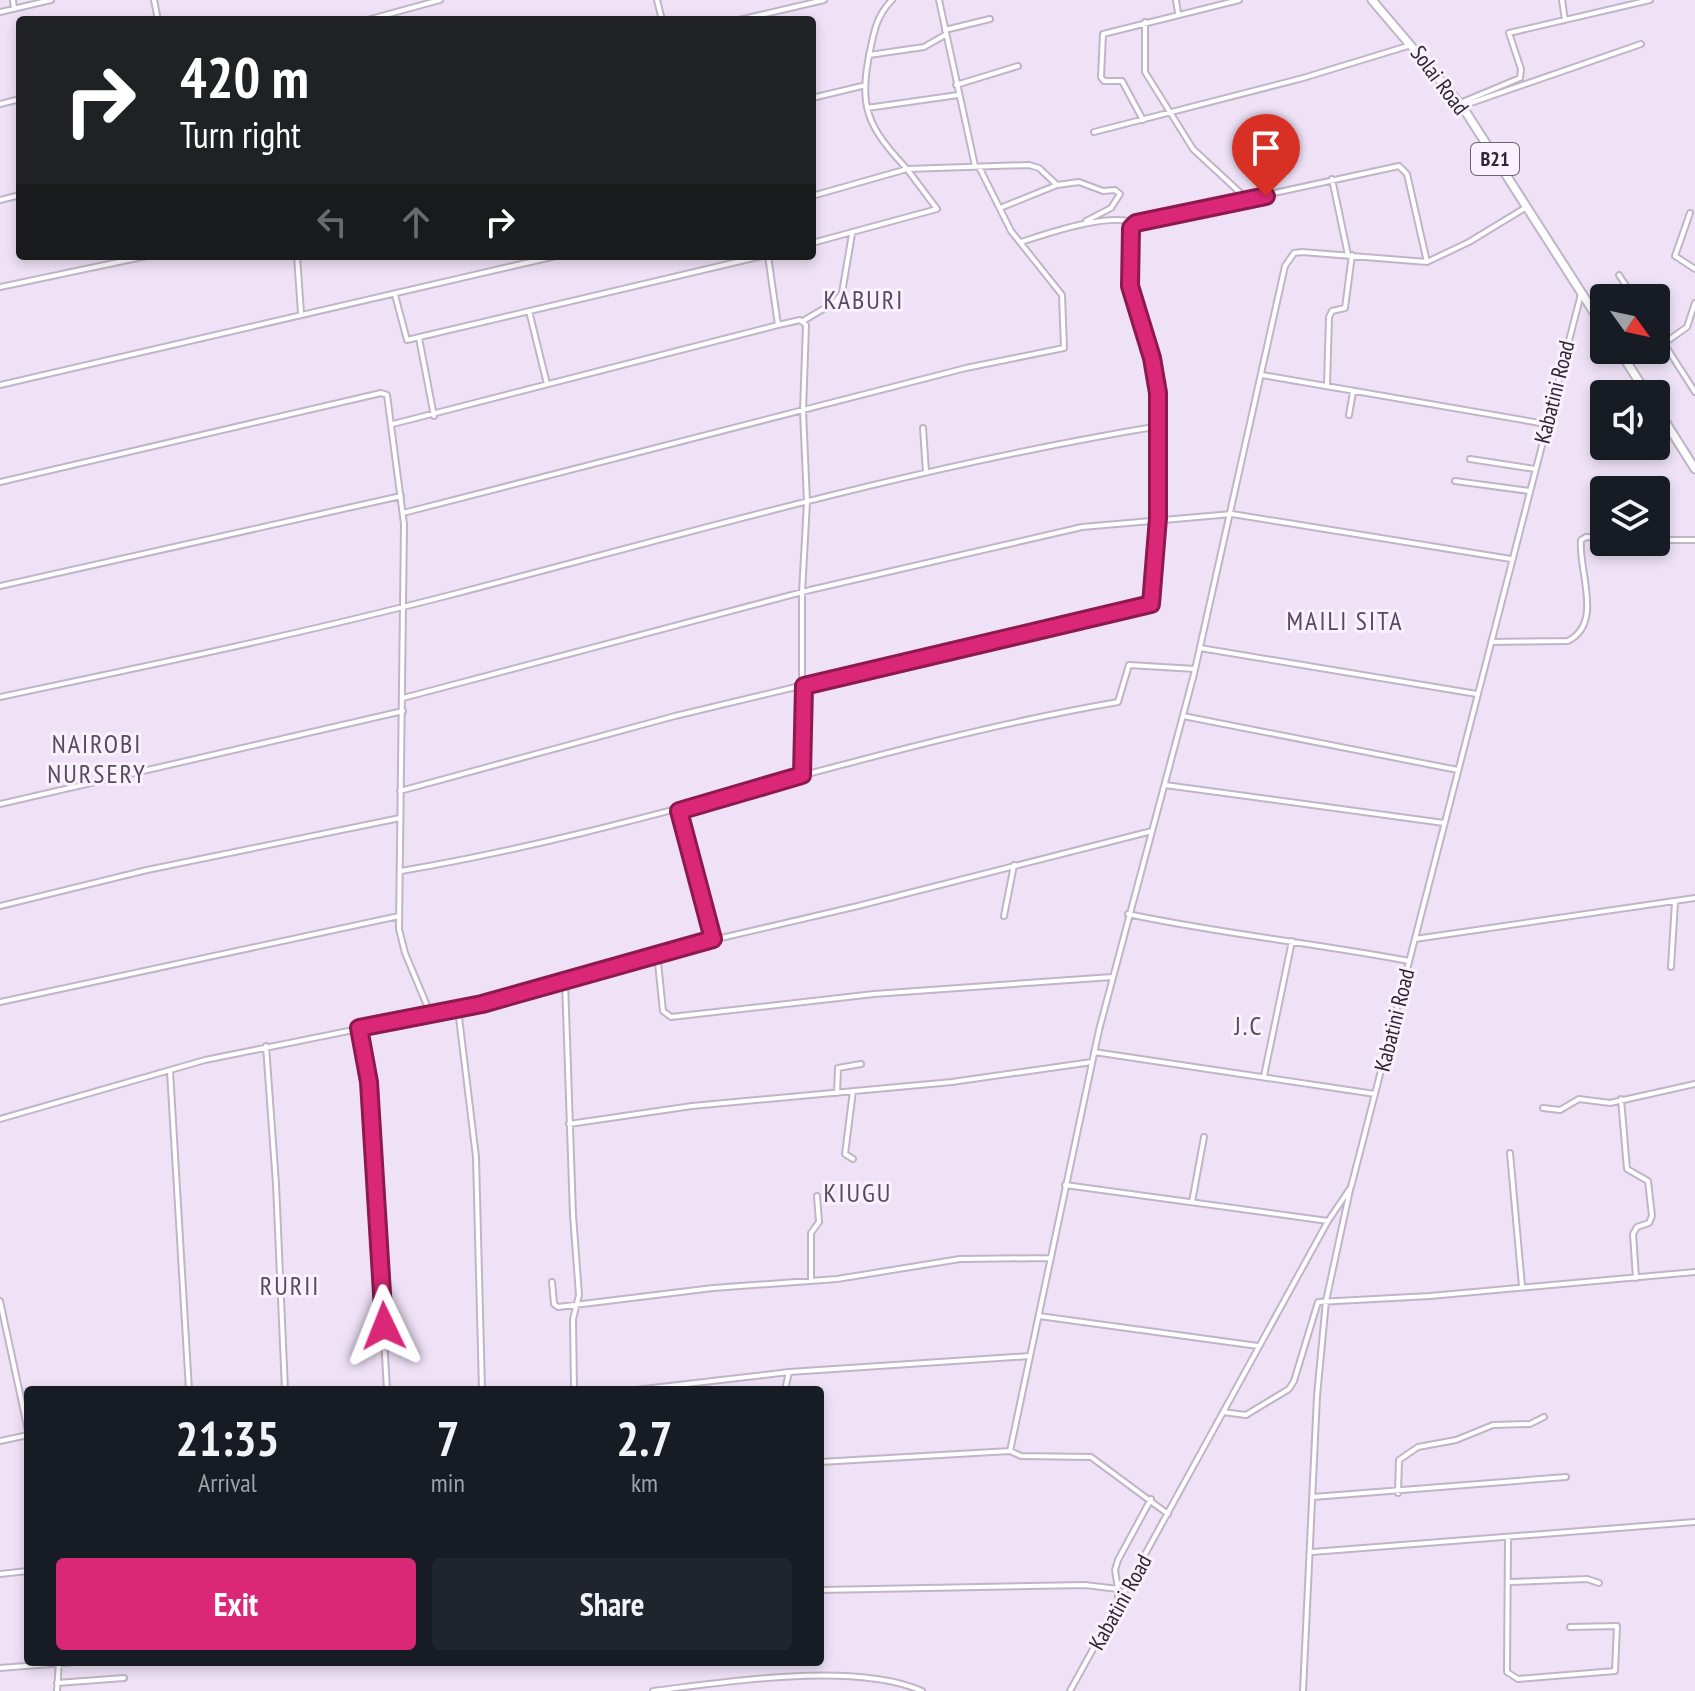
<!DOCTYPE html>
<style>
:root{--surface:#171b24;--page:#20242c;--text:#f1f3f6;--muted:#9ea1a6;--accent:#db2777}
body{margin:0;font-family:"PT Sans Narrow",sans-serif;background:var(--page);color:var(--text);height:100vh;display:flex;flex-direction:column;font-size:30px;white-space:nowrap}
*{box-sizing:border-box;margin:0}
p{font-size:26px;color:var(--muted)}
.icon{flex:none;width:44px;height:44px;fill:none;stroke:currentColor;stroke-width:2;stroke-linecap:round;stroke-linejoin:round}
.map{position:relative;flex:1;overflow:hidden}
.drawer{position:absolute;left:24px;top:1386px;width:800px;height:280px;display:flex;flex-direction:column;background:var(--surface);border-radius:8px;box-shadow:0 4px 12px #0003}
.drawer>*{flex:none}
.guide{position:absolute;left:16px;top:16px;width:800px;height:244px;border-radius:8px;box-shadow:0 4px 12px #0003;background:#202124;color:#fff;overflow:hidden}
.needle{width:52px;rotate:123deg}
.buttons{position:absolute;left:1590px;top:284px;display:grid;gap:16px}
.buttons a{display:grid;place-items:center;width:80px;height:80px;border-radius:8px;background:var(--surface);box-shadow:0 4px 12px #0003;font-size:40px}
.pin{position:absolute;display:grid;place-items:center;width:68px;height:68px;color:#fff;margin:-82px -34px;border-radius:50% 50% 50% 0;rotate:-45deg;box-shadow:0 0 8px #0007}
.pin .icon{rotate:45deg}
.me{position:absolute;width:88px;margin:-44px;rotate:358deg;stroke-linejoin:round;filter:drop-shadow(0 0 6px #0008)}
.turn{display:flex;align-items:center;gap:28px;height:168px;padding:0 32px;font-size:36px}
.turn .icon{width:104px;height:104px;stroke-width:2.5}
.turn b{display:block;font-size:56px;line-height:68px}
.lanes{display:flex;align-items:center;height:76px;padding:0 32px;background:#0003;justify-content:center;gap:40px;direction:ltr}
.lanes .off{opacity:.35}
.eta{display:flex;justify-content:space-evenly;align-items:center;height:136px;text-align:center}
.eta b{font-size:48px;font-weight:700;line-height:56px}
.cta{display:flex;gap:16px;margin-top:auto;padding:16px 32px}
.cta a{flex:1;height:92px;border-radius:8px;background:var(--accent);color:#fff;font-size:32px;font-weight:700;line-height:92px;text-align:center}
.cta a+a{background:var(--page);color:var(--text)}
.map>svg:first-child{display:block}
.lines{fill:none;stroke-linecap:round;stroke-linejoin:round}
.minor-casing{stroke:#c1b4c8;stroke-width:8}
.trunk-casing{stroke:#c1b4c8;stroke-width:11}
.minor{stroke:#fff;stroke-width:4}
.trunk{stroke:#fff;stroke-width:7}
.route-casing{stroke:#8e194d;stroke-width:20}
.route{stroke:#db2777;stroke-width:14}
.labels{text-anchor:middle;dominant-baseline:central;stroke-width:6;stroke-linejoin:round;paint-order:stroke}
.shield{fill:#f9f1fe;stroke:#6a646e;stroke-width:2}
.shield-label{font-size:20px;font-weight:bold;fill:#2d2830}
.street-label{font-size:22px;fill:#2d2830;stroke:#f9f1fe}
.quarter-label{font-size:26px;letter-spacing:2px;fill:#574b5d;stroke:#f9f1fe}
</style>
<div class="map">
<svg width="1695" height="1691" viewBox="0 0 1695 1691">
<rect width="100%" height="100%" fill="#efe2f7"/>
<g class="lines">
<g class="minor-casing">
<path id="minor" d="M13,0L14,9
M154,0L158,20
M657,0L662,20
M892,0C877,15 874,31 870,51C858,108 868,127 907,169L1029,165L1039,168L1057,185
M939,0L975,166
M1176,0L1178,13
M1562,0L1565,20
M0,12L51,0
M367,20L440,0
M739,20L824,0
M1145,22V72L1193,149L1248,200
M945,30L990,19
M869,55L924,47L945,35
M956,85L1018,66
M812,98L862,86
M1460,103L1520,78L1521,69L1509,33L1650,0
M0,104L20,99
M1462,106L1641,44
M867,108L958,95
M1143,120L1122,81H1104L1101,77L1103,34L1239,0
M1094,132L1303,78L1411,45
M1332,179L1348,255
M812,196L907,169L937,209L812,243
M0,200L20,195
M1000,208L1057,185L1079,182L1103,191L1115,190L1120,194L1111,208L1086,221
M1690,213L1675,256L1695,269
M1021,242C1049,233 1109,212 1136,223
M297,256L301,313
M768,256L778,325L800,320L806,325L803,411L807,502L802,593V775
M1619,275L1634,298
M0,287L147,256
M395,295L407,340L762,256
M529,311L547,384
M803,321L835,302L842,293L852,234
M1656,331L1695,392
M419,338L434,416
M1656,349L1687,327L1695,303
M1627,362L1654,350
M1262,375L1546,424
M0,385L556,256
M1327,385L1329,317L1332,311L1345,308L1352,255
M1349,415L1353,392
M393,424L778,325
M923,428L926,472
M1470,459L1535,469
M1455,481L1529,491
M0,482L381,393L387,395L404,524L399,929L405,953L431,1015
M403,513L966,368L1064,348L1062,295L1011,231L979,167
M1599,537L1604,518
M1656,540H1695
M0,586L401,496
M1491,642L1568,641C1604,623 1578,571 1581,540L1586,537L1604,538
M1200,648L1477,694
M0,697C152,665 304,633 454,594C688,533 921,465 1160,426
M403,698L810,590L1082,527L1232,514L1511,559
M1183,716L1458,770
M1165,785L1444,823
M400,791L675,716L992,640L1149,606L1154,598C1155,530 1164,463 1158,396C1154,339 1117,286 1131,228L1136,223L1399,166L1407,174L1427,262
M0,804L403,711
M679,811L713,939
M401,871C643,830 876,744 1118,702L1129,665L1195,669
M0,906L147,870L400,818
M1128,914C1221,934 1315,943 1409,961
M1004,916L1014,865
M1415,939L1695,898
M657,953L663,1011L671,1017L874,994L1112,977
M1671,967L1675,902
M565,981L573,1215L579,1295L573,1319L574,1390
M0,1002L399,916
M458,1009L476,1157L482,1390
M359,1028L369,1082L387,1390
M266,1046L276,1184L285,1390
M1094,1052L1375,1094
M170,1071L189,1390
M1264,1076L1292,941
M837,1093L838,1068L861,1064
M1621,1099L1627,1169L1648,1181L1652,1216L1649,1223L1637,1227L1633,1234L1636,1278
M1543,1108L1560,1110L1579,1099L1610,1103L1695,1084
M0,1119L205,1060L482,1004L657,953L858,906L1152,831
M569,1124L692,1106L952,1082L1092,1062
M1510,1153L1522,1286
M853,1159L845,1154L853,1091
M1065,1185L1328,1221
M1192,1202L1204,1137
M811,1280V1233L819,1222L817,1196
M552,1282L554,1304L558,1307L713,1288L837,1279L960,1259L1051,1258
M0,1301L28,1431
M1039,1316L1258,1346
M635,1390L789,1372L1030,1356
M785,1390L789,1372
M1223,1412L1246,1415L1289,1389L1294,1381L1318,1302L1430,1296L1695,1272
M0,1441L28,1435
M1010,1451L1099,1030L1194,674L1285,266L1294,253L1302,252L1427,262L1469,242L1525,208
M820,1462L1010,1451L1021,1456L1091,1457L1168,1514
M1398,1493L1399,1460L1418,1447L1456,1440L1493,1425L1530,1424L1544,1417
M1313,1497L1566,1477
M1508,1538L1507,1672L1518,1679L1615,1671L1617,1626L1570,1627
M1312,1552L1695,1522
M0,1574L28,1571
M1510,1582L1587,1579L1599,1583
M1118,1589L1115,1570L1118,1560L1151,1499
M820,1590L1085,1585L1118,1589V1603
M0,1668L75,1662
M57,1683L124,1678
M57,1691L59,1662
M653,1691C727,1682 855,1661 922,1691
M1070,1691L1328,1221L1351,1187L1581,294
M1303,1691L1317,1396L1326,1301L1350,1190"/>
</g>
<g class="trunk-casing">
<path id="trunk" d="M1372,0L1462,106L1604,328
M1619,350L1647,394
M1656,407L1695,469"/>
</g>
<use href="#minor" class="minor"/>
<use href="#trunk" class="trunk"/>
</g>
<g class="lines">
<g class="route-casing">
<path id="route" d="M384,1326L369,1082L359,1028L482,1004L713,939L679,811L802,775L804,686L1151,604L1158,518V393L1152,358L1130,286L1131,228L1136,223L1266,196"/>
</g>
<use href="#route" class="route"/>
</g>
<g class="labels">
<rect class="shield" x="1471" y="143" width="48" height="32" rx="6"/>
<g class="shield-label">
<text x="1495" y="159">B21</text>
</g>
<g class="street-label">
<text transform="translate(1440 80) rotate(53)">Solai Road</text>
<text transform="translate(1554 392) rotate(-76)">Kabatini Road</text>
<text transform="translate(1394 1020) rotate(-76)">Kabatini Road</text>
<text transform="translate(1120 1602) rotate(-61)">Kabatini Road</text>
</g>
<g class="quarter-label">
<text x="864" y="299">KABURI</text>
<text x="1345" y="620">MAILI SITA</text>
<text x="97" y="743">NAIROBI<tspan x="97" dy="30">NURSERY</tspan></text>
<text x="1249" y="1025">J.C</text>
<text x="858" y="1192">KIUGU</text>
<text x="290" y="1285">RURII</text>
</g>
</g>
</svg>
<div class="buttons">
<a><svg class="needle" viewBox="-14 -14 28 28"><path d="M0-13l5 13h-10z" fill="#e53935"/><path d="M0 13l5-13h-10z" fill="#9ea1a6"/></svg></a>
<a><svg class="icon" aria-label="sound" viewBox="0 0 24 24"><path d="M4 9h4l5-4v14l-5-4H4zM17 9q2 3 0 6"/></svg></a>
<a><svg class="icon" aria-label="layers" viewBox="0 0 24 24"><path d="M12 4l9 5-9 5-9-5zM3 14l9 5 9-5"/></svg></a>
</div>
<div class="pin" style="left:1266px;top:196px;background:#d93025"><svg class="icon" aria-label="arrive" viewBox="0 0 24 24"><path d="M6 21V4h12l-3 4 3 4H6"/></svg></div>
<svg class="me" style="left:384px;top:1326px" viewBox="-20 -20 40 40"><path d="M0-17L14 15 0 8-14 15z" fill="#db2777" stroke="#fff" stroke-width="4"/></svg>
<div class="guide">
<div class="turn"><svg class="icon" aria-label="right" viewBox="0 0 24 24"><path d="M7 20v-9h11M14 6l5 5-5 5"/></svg><div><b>420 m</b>Turn right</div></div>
<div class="lanes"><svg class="icon off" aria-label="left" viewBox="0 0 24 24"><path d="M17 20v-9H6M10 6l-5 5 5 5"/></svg><svg class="icon off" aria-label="ahead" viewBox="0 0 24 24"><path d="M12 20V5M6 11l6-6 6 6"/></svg><svg class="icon" aria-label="right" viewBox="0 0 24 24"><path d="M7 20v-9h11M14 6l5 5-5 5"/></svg></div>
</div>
<section class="drawer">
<div class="eta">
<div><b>21:35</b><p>Arrival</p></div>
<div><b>7</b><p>min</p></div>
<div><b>2.7</b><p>km</p></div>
</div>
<div class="cta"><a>Exit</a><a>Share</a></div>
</section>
</div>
